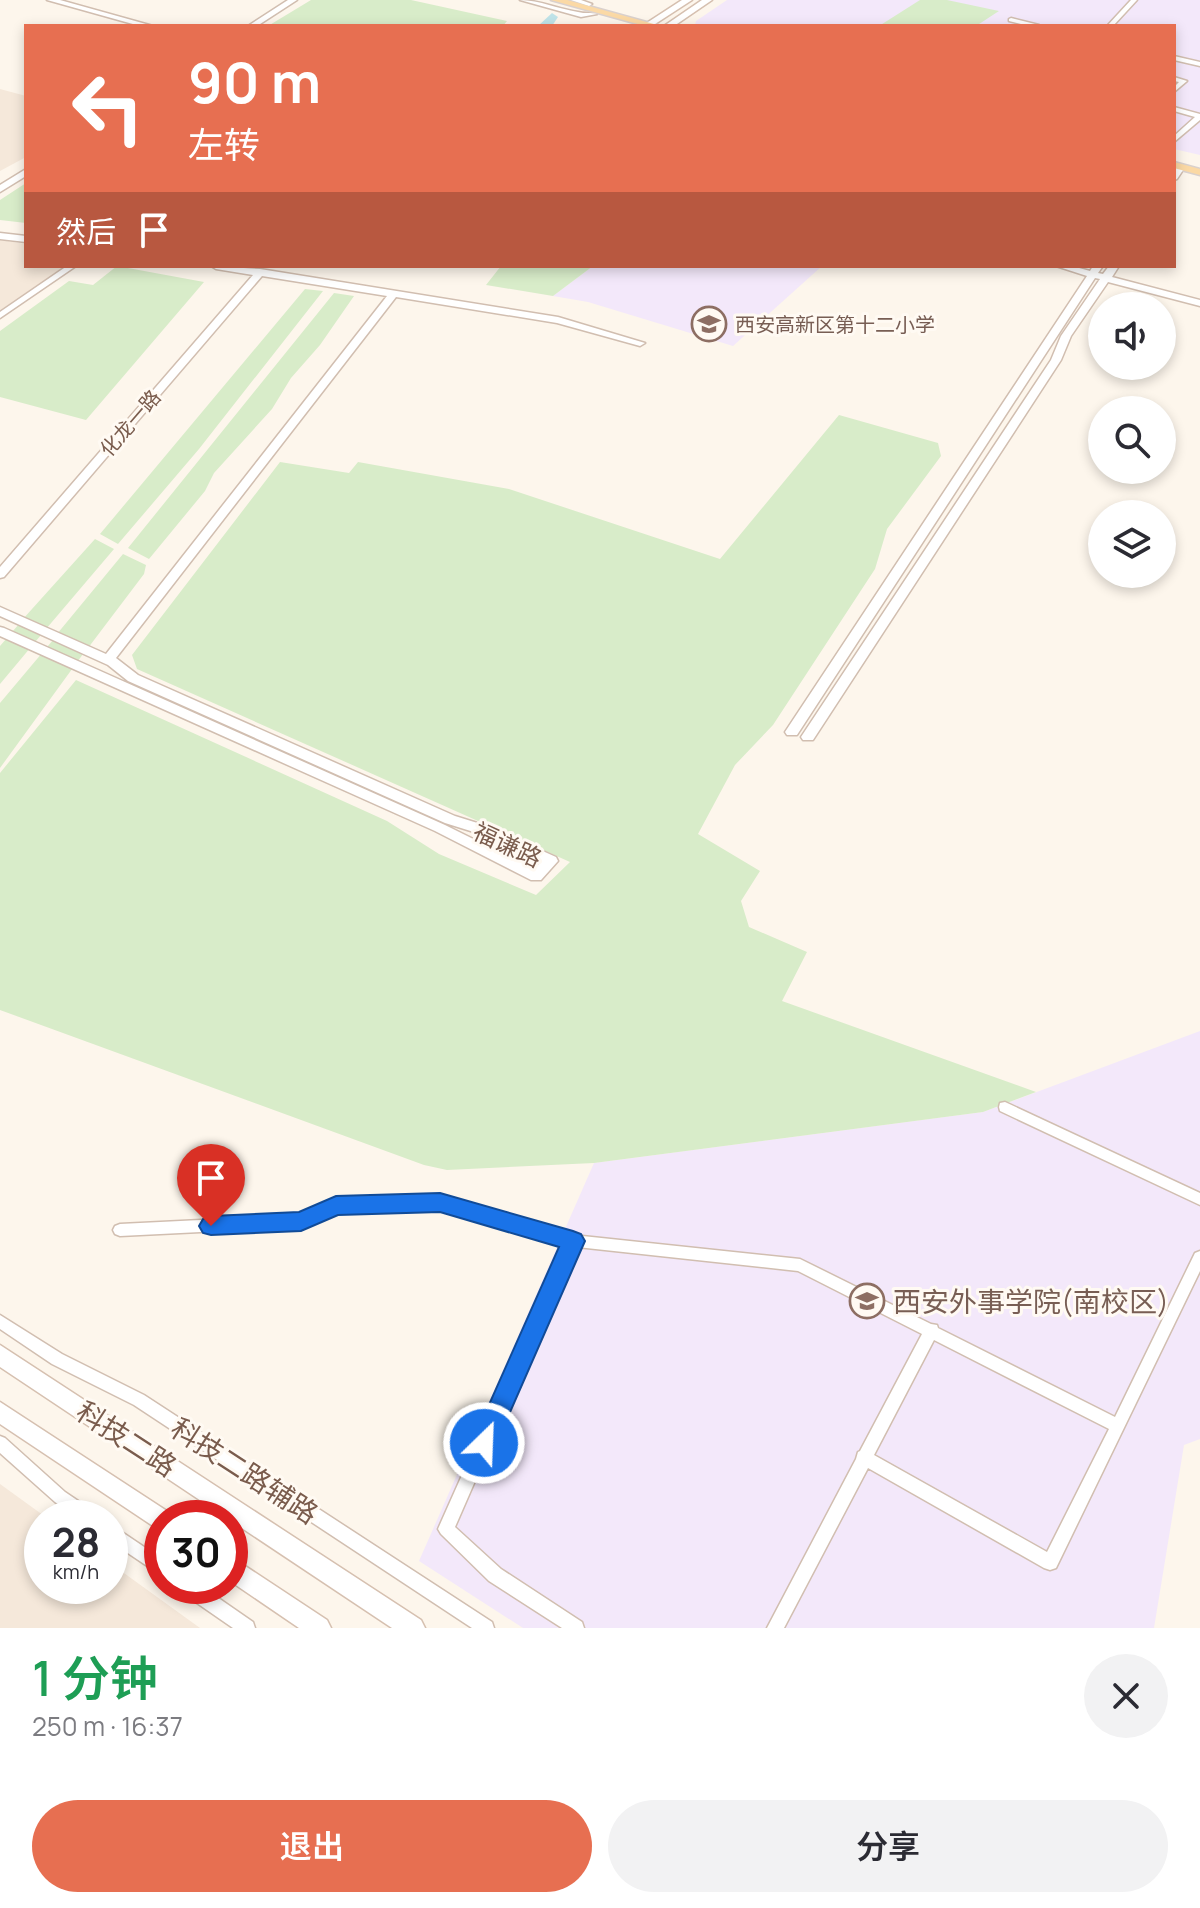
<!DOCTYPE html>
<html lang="zh">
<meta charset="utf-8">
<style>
:root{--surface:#fff;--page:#f2f2f3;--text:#2b2b33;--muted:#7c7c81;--accent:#e76f51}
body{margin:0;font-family:Manrope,"Noto Sans SC",sans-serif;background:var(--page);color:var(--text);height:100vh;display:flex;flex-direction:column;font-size:30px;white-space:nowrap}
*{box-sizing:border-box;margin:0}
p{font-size:26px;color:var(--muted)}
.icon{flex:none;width:44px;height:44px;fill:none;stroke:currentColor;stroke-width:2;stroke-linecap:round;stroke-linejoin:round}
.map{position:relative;height:1628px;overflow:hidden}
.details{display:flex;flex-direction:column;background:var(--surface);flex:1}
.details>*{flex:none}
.hud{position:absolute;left:24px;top:24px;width:1152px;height:244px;border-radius:0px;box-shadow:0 4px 12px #0003;background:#e76f51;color:#fff;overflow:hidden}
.fabs{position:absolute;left:1088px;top:292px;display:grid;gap:16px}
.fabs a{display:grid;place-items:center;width:88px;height:88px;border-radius:50%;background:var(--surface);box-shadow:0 4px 12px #0003;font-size:40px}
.speed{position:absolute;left:24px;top:1500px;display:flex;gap:16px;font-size:40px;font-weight:700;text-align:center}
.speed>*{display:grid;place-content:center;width:104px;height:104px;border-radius:50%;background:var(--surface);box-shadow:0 4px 12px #0003;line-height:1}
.speed small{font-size:20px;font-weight:400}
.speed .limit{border:12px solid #d22;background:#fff;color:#111}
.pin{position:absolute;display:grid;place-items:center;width:68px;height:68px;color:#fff;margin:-82px -34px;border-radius:50% 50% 50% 0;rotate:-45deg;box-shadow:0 0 8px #0007}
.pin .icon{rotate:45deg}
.me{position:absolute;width:88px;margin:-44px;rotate:24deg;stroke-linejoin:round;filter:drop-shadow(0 0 6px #0008)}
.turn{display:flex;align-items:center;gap:28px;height:168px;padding:0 32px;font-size:36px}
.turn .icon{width:104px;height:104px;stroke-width:2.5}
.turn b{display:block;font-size:56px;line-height:68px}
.then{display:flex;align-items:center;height:76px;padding:0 32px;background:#0003;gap:16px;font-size:30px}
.round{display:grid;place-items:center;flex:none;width:84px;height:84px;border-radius:42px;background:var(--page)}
.head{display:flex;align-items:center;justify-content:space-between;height:136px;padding:0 32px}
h1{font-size:48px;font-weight:600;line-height:60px;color:#1e9e55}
.button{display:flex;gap:16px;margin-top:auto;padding:16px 32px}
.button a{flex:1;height:92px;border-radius:48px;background:var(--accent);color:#fff;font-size:32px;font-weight:600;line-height:92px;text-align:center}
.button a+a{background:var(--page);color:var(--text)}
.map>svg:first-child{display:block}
.residential{fill:#f5e8da}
.education{fill:#f3e8fa}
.green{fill:#d8ecc9}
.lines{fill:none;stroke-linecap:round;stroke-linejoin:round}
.river{fill:#bfe3e8;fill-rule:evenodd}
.minor-casing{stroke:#d1beb0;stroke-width:3}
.tertiary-casing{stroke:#d1beb0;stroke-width:3}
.secondary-casing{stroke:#d6c0b0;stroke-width:3}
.primary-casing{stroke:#dad1cd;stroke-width:3}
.minor{fill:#fff;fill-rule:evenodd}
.tertiary{fill:#fff;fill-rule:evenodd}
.secondary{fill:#fff;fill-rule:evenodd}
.primary{fill:#fbd9a5;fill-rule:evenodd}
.route{fill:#1a73e8;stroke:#114b97;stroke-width:2}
.labels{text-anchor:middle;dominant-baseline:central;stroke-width:6;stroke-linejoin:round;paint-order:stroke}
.far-education-label{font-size:20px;fill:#785e54;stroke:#fffaf3;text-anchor:start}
.far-street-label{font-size:20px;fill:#7a5c4d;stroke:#fffaf3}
.street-label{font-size:24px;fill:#7a5c4d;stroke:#fffaf3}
.near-education-label{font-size:28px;fill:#785e54;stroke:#fffaf3;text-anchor:start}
.near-street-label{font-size:28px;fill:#7a5c4d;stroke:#fffaf3}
</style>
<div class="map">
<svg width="1200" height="1628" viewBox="0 0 1200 1628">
<rect width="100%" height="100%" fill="#fdf6ec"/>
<path class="residential" d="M0,89L26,96V157L0,171Z
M0,240L26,244V266H75L0,319Z
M0,1484L47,1518H42V1586H110V1563L200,1628H0Z"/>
<path class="education" d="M727,0H1200V155L1174,149V26L695,25L696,21Z
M593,266H822L733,346L588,302L553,296Z
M1200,1031V1439L1184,1445L1154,1628H523L419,1561L594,1163L983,1112Z"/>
<path class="green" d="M311,0H411L507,21L503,26H268Z
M920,0H947L999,11L976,26H879Z
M26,183V223L0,220V200Z
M117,266L204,282L86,420L0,397V331L69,281L93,285Z
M501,266H593L553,296L486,285Z
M305,289L323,291L199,449L118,544L100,534Z
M334,293L354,296L320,345L291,378L272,409L214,473L205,491L149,559L128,548Z
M839,415L938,443L941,456L887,529L875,569L773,725L735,765L698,834L760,871L741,901L749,927L807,952L782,1001L1036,1092L983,1112L594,1163L447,1170L424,1165L0,1010V773L76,680L387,821L439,854L536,895L570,862L137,669L132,655L280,462L349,473L358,462L509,489L720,559Z
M95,539L114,549L46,629L23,619Z
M123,554L146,565L144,574L88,648L57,634Z
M19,624L41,635L0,684V646Z
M53,640L83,654L0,768V703Z"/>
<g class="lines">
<path class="river" d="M552,13L558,17L552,26H538Z"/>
<g class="minor-casing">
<path id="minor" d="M520,0C540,0 558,9 578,12C585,14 591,12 597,14L581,17Z
M571,0H581L592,4L589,6Z
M1131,0H1137L1113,26H1107Z
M1011,18L1039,25L1040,26H1029L1009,21V19Z
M1174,56L1200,62V66L1174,60Z
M1174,77L1187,81L1174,92V87L1179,82L1174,81Z
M1174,107L1200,114V120L1174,142V136L1195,117L1174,111Z
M67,266H76L0,318V312Z
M1005,1102L1200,1193V1205L1000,1111L999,1107L1000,1103Z
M440,1196L573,1235L800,1259L931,1324L937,1325L938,1328L1115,1417L1195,1253L1200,1251V1271L1056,1568L1050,1570L1044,1568L868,1468L784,1628H767L856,1459L858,1452L860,1451L922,1334L798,1271L577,1247L455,1527L501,1569L582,1622L584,1628H562L489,1581L441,1534L438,1529L565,1244L440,1208L337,1212L301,1227L120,1236L115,1234L113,1230L115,1226L120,1224L300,1215L336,1200ZM934,1340L1109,1429L1047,1552L874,1455Z
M0,1315L62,1354L144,1395L492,1622L494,1628H472L134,1405L52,1364L0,1329Z
M0,1436L5,1438L65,1492L96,1513L99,1518H78L55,1502L0,1453Z
M110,1524L162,1559V1576L110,1541Z
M179,1586H201L253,1622L255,1628H233L181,1592Z"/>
</g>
<g class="tertiary-casing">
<path id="tertiary" d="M47,0H60L153,26H140Z
M288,0H297L257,26H248Z
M1178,165L1185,167L1177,179L1174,180V171Z
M26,169V176L0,192V185Z
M0,233L26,236V242L0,239Z
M211,266L260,269L558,317L645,343L640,346L557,323L396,297L116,658L138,675L455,816L487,826L556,857L558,861L541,880H531L435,831L0,636V627L4,628L445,825L534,869L541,862L477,833L445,823L128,681L108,665L0,616V607L106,654L387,296L262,276L4,577L0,578V567L253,275L216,269Z
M1056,266H1072L1090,271L1093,266H1103L1098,273L1103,274L1109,266H1119L1112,277L1200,300V306L1108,282L1071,336L1061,360L813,740H803L801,737L803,734L1051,360L1061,336L1100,279L1095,278L797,735H787L785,732L787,729L1087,276Z"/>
</g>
<g class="secondary-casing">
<path id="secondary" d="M682,0H692L652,26H642Z
M702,0H712L674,26H664Z
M0,1345L421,1620L425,1628H392L0,1367Z
M0,1402L170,1513L172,1518H162V1532L0,1424Z
M230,1556L327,1620L331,1628H299L230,1581Z"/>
</g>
<g class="primary-casing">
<path id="primary" d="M551,0H567L661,26H645Z
M1174,162L1200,169V175L1174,168Z"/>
</g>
<use href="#minor" class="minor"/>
<use href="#tertiary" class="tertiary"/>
<use href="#secondary" class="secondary"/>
<use href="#primary" class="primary"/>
</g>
<path class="route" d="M440,1193L573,1231L581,1234L585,1241L493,1451L484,1454L475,1451L472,1443L559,1247L440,1212L338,1215L301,1231L211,1235L203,1233L199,1226L203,1219L211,1216L299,1212L336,1196Z"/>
<defs>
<g id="school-ring" transform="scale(1.8)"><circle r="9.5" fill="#fffaf3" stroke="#8d6e63" stroke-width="1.5"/><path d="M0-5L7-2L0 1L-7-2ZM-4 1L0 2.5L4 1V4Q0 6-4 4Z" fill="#8d6e63"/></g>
<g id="university-ring" transform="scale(1.8)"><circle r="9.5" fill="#fffaf3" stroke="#8d6e63" stroke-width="1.5"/><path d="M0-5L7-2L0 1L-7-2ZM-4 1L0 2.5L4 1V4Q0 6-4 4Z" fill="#8d6e63"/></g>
</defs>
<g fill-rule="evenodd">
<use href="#school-ring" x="709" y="324"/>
<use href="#university-ring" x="867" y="1301"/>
</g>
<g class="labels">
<g class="far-education-label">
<text x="735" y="324">西安高新区第十二小学</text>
</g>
<g class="far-street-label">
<text transform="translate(130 423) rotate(-49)">化龙一路</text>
</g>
<g class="street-label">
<text transform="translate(508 844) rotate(25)">福谦路</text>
</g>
<g class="near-education-label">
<text x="893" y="1301">西安外事学院(南校区)</text>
</g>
<g class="near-street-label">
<text transform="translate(127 1438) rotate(33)">科技二路</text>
<text transform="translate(245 1470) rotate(33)">科技二路辅路</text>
</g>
</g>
</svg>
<div class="fabs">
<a><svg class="icon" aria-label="sound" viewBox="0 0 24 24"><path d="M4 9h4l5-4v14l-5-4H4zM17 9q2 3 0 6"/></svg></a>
<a><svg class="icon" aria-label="search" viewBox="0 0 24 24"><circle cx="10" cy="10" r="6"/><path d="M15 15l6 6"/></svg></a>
<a><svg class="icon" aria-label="layers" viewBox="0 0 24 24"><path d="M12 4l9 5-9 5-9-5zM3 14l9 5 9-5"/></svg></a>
</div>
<div class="speed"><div>28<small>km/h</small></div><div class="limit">30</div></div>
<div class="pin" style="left:211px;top:1226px;background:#d93025"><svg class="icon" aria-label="arrive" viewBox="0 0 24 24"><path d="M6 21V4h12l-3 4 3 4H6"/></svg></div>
<svg class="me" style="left:484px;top:1443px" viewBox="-20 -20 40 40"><circle r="17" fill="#1a73e8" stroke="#fff" stroke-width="3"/><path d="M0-11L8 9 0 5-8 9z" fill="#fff"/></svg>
<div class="hud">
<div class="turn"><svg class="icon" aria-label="left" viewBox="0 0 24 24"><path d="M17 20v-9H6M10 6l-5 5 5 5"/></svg><div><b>90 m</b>左转</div></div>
<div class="then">然后<svg class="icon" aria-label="arrive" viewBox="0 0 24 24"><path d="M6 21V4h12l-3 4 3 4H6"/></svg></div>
</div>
</div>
<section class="details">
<div class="head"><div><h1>1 分钟</h1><p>250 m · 16:37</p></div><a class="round"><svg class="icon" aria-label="close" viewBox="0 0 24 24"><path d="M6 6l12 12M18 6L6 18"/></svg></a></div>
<div class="button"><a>退出</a><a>分享</a></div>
</section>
